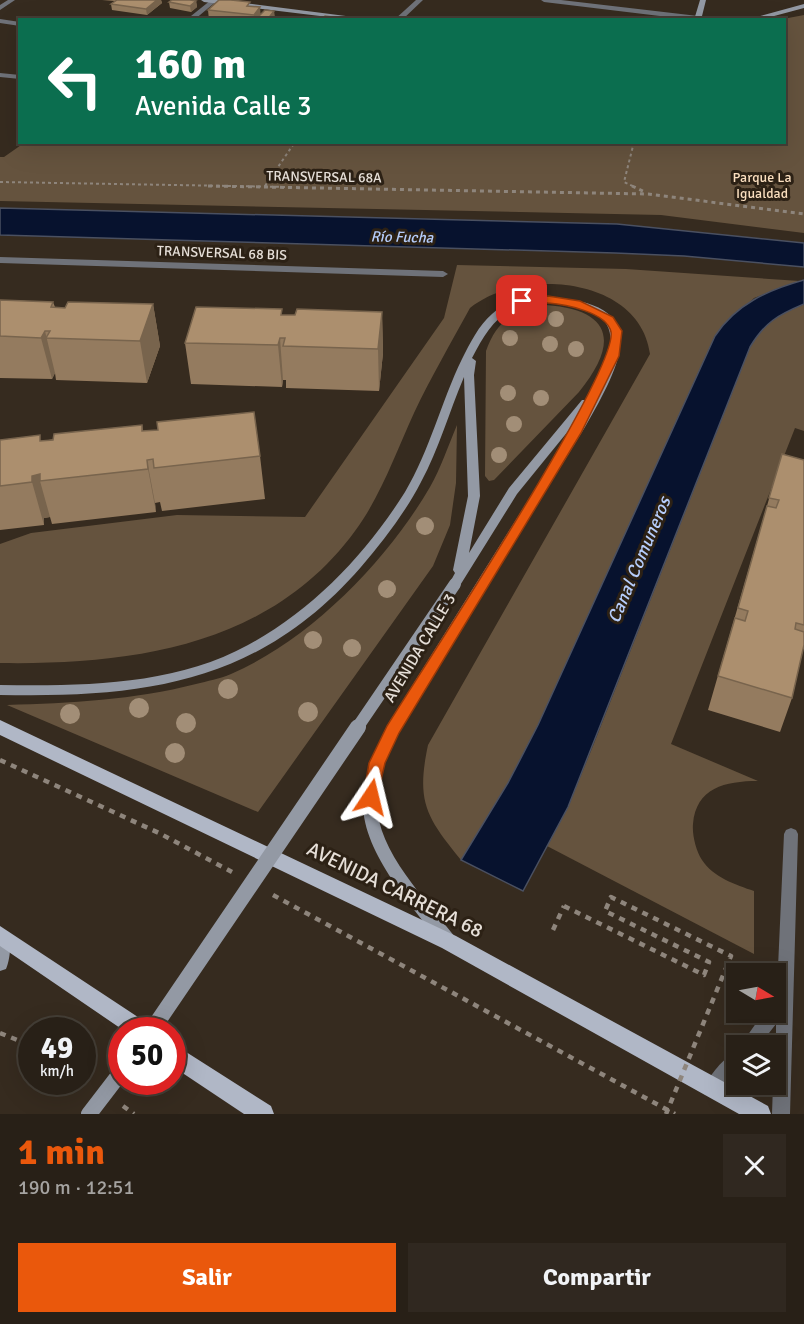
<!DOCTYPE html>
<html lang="es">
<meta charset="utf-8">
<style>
:root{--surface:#282017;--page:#302820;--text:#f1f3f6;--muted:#a5a3a1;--line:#443e36;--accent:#ea580c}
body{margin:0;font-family:Signika,sans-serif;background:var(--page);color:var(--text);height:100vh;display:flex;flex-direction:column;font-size:22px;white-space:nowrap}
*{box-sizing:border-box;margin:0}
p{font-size:20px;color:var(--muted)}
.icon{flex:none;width:33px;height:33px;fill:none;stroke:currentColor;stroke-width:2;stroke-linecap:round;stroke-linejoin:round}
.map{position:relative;height:1114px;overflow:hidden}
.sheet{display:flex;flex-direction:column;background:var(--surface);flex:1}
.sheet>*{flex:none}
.guide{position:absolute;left:18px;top:18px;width:768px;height:126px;border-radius:0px;box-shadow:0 6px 24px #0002,0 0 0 2px var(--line);background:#0b6e4f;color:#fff;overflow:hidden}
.needle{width:39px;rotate:100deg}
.buttons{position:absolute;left:726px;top:963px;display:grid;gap:12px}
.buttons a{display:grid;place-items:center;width:60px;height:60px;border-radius:0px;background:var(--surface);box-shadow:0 6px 24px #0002,0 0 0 2px var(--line);font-size:30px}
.speed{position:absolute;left:18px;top:1017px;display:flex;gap:12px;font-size:30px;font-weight:700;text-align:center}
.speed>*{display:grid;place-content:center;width:78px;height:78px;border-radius:50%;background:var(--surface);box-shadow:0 6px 24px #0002,0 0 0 2px var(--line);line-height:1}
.speed small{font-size:15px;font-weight:400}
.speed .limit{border:9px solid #d22;background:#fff;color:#111}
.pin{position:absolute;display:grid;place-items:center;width:51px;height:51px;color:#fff;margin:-26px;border-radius:12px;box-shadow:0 3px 9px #0006}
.me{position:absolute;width:66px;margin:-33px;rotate:10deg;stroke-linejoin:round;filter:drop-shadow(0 0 4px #0008)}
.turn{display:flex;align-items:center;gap:21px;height:126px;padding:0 18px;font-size:27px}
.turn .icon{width:78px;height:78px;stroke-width:2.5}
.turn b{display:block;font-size:42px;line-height:51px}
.round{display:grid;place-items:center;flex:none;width:63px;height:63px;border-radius:0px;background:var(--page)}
.overview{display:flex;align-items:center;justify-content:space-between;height:102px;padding:0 18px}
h1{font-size:36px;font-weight:800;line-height:45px;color:var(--accent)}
.button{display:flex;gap:12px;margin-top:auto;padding:12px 18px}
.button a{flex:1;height:69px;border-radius:0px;background:var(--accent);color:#fff;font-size:24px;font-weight:800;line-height:69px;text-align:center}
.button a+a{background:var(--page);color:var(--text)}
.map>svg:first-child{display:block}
.green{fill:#65533e}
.water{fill:#07122e;stroke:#4a5061;stroke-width:1.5}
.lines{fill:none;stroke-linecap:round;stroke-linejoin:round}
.path-far2{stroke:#8e857c;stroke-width:2;stroke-dasharray:3 3;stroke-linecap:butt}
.path-far1{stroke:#8e857c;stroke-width:3;stroke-dasharray:4 4;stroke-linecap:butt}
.path{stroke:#8e857c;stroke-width:4.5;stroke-dasharray:6 6;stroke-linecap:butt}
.street{fill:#6f7279;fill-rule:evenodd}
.secondary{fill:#9399a4;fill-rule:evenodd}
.primary{fill:#b0b7c6;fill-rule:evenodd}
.path-bridge{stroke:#8e857c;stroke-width:4.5;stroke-dasharray:6 6;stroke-linecap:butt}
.secondary-bridge-far1{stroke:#9399a4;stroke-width:12}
.secondary-bridge{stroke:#9399a4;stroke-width:16}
.tree{fill:#a28e77}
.wall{fill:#947b5f}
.shaded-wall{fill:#78644d}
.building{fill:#ac8f6e;stroke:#78644d;stroke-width:1.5}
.route{fill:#ea580c;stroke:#983908;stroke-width:1.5}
.labels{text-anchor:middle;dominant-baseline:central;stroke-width:6;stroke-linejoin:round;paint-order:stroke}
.far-street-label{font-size:14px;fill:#e6dfd8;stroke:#2c2115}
.far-park-label{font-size:14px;fill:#fbdfbf;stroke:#2c2115}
.far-water-label{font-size:15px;font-style:italic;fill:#b6cdfb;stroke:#2c2115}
.street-label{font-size:16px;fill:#e6dfd8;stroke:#2c2115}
.water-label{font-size:18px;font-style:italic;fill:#b6cdfb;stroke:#2c2115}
.near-street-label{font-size:20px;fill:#e6dfd8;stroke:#2c2115}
</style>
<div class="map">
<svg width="804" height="1114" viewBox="0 0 804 1114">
<rect width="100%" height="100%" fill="#362b1f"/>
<path class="green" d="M804,15V233L661,215L0,201V157H4L24,143L784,142L783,19Z
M457,265L626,269L800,281L754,298L715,336L538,725L508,783L461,860C426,817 416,802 428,745L650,354C640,276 520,267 470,308C451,343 431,377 414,413C396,452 381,496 355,531C271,646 133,665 0,663V544L31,533L177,515L305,517L444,318Z
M804,304V431L795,428L671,744L758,781C725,781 696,788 693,824C692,835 696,851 702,860C713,877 736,885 754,891V954L547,846L568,807L593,746L750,347C765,322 778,315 804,304Z
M546,305C613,310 619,343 579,392L494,480L489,481L485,476L486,351C496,322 515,307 546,305Z
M457,425L456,483L450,525L433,566L258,812L7,705C70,703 134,700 196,684C207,681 220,679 231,674C310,640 387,561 430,487C441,468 448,446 457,425Z"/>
<path class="water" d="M0,208L617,224L804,243V267L684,256L615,253L0,235Z
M804,280V304C778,315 765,322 750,347L568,807L523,891L461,860L508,783L538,725L715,336C736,304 768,290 804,280Z"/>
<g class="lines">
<path class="path-far2" d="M634,142L624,182L635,187
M0,182L289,187
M265,186L295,142"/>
<path class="path-far1" d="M208,186L648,194L804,214
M632,186L645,192"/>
<path class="path" d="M0,760L159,833L232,872
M273,895L675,1114
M553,930L564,906
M0,1033L32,1046
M123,1106L134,1114"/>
<path class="street" d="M8,0H15L0,10V5Z
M211,0H218L194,20H186Z
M416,0H423L402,20H394Z
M541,0H561L698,16L701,18L693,20L544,2Z
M0,19L20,22V26L0,23Z
M0,73L20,75V79L0,77Z
M0,257L443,271L448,274L443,277L0,263Z
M791,828L796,830L798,834L790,1114H772L773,1084H776V1024L759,1046H740L764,1012H776L784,834L786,830Z
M736,1052V1073L719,1094L713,1097L707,1094L704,1088C709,1076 724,1057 736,1052Z"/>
<path class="secondary" d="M201,0H221L377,20H353L204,2Z
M700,0H706L701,20H694Z
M804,4V8L759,20H746Z
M543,297C654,301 624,359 585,427L398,732C389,753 378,775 377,798C374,849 426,899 455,937L457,942L455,947L449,949L443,947C414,907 361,853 363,800C364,774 376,749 387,726L582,414L517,494L459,587H451L449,584L455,573L453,570L468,496L464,377C449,412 439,449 421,482C405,513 383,541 361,567C260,683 146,698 0,695V685C83,686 173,686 248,645C313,610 366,554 405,492C430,450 441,402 462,359C470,343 479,325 492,314C506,301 525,298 543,297ZM543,303C624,305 622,338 590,400H582L509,488L469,553L480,496L474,375L476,361L472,358C489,325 503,304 543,303Z
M2,930L8,932C12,942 10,960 6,969L0,971V931Z"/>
<path class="primary" d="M0,720L456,936L768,1106L771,1114H739L442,948L0,735Z
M0,926L147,1023L150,1030H123L0,946Z
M172,1043L271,1106L274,1114H244L172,1066Z"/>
<path class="path-bridge" d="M564,906L704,975L709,962L605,911L611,897L731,956L666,1114"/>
<path class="secondary-bridge-far1" d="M357,728L455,584"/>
<path class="secondary-bridge" d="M152,1030L358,727
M89,1114L122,1071"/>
</g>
<g class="tree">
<circle cx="556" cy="319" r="8"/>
<circle cx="510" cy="338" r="8"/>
<circle cx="550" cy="344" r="8"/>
<circle cx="576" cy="349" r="8"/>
<circle cx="508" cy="393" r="8"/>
<circle cx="541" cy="398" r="8"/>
<circle cx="514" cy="424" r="8"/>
<circle cx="499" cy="455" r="8"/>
<circle cx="425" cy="526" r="9"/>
<circle cx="387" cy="589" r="9"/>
<circle cx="313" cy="640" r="9"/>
<circle cx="352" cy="648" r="9"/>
<circle cx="228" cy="689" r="10"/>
<circle cx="139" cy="708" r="10"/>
<circle cx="308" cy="712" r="10"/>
<circle cx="70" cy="714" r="10"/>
<circle cx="186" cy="723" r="10"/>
<circle cx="175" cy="753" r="10"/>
</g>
<path class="wall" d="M102,0H161L162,3L147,15L112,10L111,4L115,1Z
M196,1L197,7L191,12L170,8L169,2Z
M250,6L261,14L275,17L273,20H209L208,10Z
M0,300L53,302L55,307L65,308L153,304L160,346L147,383L56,380L55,373L52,379L0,378Z
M382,312L383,353L379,391L286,388V380H283L282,387L191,384L185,343L282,315H295Z
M142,425L143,431L260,456L265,499L162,511L160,502L155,503L156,512L52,524L50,517L44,518V525L0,530V440L42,441Z
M782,454L804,460V645L792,698L780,732L708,710Z"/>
<path class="shaded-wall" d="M157,0H161L162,3L147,15L146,9Z
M196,1L197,7L191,12L190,6Z
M260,7L261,19L254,20V15Z
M274,11L275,17L273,20H267Z
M153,304L160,346L147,383L140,341Z
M382,312L383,353L379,391L378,349Z
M45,331L55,373L52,379L41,338Z
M280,338L283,380L282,387L278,345Z
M147,460L155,503L156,512L148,469Z
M40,474V481L50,517L44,518V525L32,482V476Z"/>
<path class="building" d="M117,0H157L146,9L111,4Z
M172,0H190L196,1L190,6L169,2Z
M219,0H231L250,2L247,6L260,7L254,15L208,10Z
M265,10L274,11L267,20H255Z
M325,16L355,20H321Z
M0,300L53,302L51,307L65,308L68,302L153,304L140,341L46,338L50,331H45L41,338L0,336Z
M196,307L282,309L281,315H295L297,309L382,312L378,349L283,346L285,338H280L278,345L185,343Z
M254,412L260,456L154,468L153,459L147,460L148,469L40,481V474L32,476V482L0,486V440L40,435V441L53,440L54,434L142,425V431L158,430L157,422Z
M782,454L804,460V625L796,623L795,629L804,632V645L792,698L718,676L735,618L745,621L748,611L738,608L767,506L776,508L779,500L769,498Z"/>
<path class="route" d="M548,296L580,301L613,317L622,331L619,356L581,433L399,733L385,763L376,802H365L363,797L369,763L387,726C420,672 618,372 611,332C607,312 564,304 548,303C538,302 525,307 517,301L522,298Z"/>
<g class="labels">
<g class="far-street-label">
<text transform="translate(324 177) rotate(1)">TRANSVERSAL 68A</text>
<text transform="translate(222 253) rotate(2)">TRANSVERSAL 68 BIS</text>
</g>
<g class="far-park-label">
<text x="762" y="177">Parque La<tspan x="762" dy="16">Igualdad</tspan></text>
</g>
<g class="far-water-label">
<text transform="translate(402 237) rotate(1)">Río Fucha</text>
</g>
<g class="street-label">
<text transform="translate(420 648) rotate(-59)">AVENIDA CALLE 3</text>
</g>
<g class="water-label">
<text transform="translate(639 560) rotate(-67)">Canal Comuneros</text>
</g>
<g class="near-street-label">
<text transform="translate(395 890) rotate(26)">AVENIDA CARRERA 68</text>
</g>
</g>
</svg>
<div class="buttons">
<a><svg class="needle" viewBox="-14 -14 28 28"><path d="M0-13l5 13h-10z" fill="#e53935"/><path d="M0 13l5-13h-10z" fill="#a5a3a1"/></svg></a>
<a><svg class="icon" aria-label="layers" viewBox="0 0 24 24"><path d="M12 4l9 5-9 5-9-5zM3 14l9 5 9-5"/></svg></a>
</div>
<div class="speed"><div>49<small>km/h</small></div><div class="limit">50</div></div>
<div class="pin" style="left:522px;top:301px;background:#d93025"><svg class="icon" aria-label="arrive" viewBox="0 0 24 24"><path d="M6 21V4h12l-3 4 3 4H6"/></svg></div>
<svg class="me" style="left:371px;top:797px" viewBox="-20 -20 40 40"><path d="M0-17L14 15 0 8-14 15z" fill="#ea580c" stroke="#fff" stroke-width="4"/></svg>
<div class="guide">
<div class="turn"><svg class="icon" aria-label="left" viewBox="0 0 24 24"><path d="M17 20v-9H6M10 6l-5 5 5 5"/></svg><div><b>160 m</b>Avenida Calle 3</div></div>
</div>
</div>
<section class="sheet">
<div class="overview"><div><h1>1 min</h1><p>190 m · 12:51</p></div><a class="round"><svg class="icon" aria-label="close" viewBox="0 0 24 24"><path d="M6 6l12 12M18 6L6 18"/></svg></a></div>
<div class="button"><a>Salir</a><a>Compartir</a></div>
</section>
